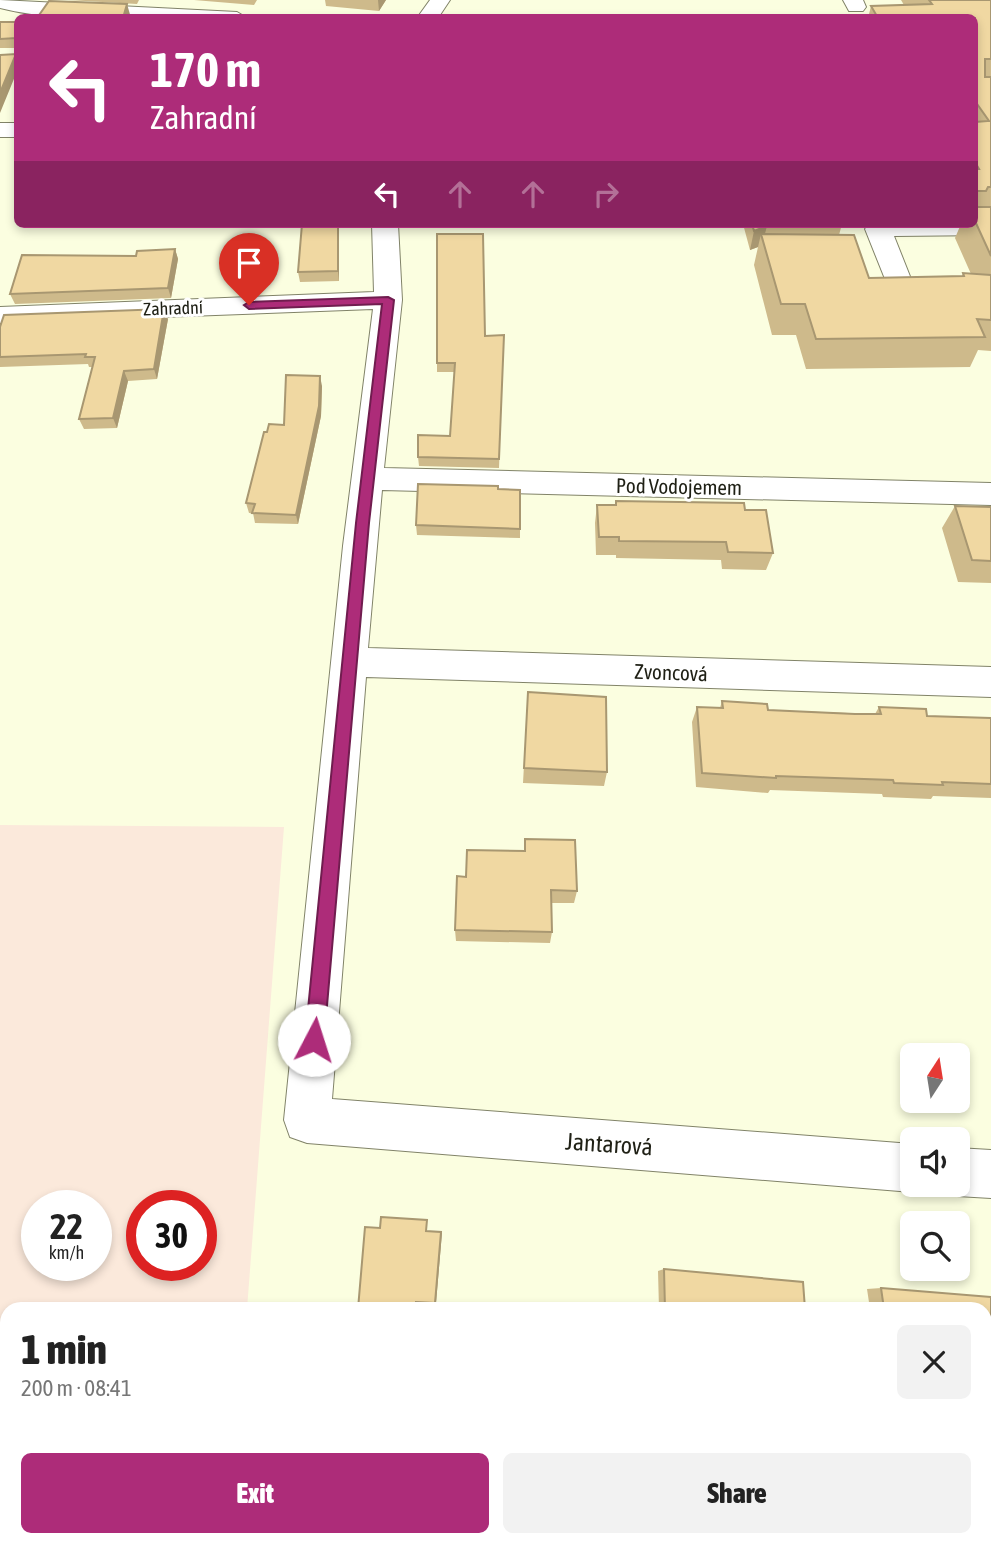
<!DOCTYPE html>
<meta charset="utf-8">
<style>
:root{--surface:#fff;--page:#f2f2f2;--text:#222;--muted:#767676;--accent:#ad2c79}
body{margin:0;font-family:"Asap Condensed",sans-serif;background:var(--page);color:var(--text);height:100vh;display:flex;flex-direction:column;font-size:26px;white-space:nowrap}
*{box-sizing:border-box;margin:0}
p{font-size:23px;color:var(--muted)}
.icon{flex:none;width:38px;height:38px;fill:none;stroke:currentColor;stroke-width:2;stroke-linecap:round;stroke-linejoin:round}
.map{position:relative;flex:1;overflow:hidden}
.panel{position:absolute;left:0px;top:1302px;width:992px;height:245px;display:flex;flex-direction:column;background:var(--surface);border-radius:21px 21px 0 0;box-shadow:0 4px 10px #0003}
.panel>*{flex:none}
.banner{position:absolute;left:14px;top:14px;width:964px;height:214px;border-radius:10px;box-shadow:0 4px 10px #0003;background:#ad2c79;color:#fff;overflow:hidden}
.needle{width:46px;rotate:12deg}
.fabs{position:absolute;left:900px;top:1043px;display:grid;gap:14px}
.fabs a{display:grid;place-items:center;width:70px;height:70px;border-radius:10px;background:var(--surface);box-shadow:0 4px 10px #0003;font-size:35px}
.speed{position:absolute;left:21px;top:1190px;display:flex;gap:14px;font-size:35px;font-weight:700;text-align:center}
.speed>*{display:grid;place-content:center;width:91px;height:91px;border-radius:50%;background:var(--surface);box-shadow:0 4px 10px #0003;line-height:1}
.speed small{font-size:18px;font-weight:400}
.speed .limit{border:10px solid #d22;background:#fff;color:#111}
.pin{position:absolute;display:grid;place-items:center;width:60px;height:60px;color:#fff;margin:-72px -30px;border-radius:50% 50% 50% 0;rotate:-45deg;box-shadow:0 0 7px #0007}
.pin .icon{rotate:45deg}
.me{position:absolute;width:77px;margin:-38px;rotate:5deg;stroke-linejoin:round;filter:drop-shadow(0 0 5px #0008)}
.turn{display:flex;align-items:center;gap:24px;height:147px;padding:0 21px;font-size:32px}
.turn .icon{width:91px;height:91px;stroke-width:2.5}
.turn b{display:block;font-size:49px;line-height:60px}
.lanes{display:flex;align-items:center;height:66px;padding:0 21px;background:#0003;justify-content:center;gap:35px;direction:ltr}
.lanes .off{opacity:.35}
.round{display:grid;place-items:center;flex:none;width:74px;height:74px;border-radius:10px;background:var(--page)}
.headline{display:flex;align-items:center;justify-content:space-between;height:119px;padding:0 21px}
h1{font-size:42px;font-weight:800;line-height:52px}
.action{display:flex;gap:14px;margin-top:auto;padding:14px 21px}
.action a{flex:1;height:80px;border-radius:10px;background:var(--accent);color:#fff;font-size:28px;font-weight:800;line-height:80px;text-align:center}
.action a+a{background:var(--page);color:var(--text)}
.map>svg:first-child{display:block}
.green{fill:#fbe9db;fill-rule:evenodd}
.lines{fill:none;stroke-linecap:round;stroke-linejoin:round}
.minor-casing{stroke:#818368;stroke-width:2}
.minor{fill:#fff;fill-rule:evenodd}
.wall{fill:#ceba8b}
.shaded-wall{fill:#a89771}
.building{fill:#f0d8a2;stroke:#a89771;stroke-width:2}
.route{fill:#ad2c79;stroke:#701d4f;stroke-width:2}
.labels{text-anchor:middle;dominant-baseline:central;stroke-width:6;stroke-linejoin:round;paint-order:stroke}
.far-street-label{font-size:18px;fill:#1f2015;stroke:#fff}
.street-label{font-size:21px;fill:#1f2015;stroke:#fff}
.near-street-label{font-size:24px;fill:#1f2015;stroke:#fff}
</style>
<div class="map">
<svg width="991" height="1547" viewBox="0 0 991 1547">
<rect width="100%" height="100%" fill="#fbfee0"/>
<path class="green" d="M0,825L284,827L247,1309H7V1540H229V1547H0ZM37,1206H96V1265H37ZM142,1206H201V1265H142Z"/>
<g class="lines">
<g class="minor-casing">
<path id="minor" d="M0,0L237,12L247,18C173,18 71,26 0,8Z
M430,0H450L438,18H417Z
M843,0H863L866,7L863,11H849Z
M0,123H18V137H0Z
M991,219V235L894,236L917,294L914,300L904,302L894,300L891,294L865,229L869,224H975V220Z
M372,224H398L402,300L384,468L991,483V505L382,490L368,648L991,667V697L366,677L332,1099L912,1144V1185H929L912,1192L307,1143L290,1137L284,1120L343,546L373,309L0,323V307L374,292Z
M957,1148L991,1150V1198L957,1196L940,1189L938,1185H957Z"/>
</g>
<use href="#minor" class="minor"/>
</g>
<path class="wall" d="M68,0H139L137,4Z
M194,0H257L254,5Z
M325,0H386L379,11L326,6Z
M901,0H991V351L978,350L970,367L806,369L796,335H772L754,265L758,247L750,250L743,224H842L839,235L869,278L962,276L963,273L971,274L955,238L961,224H975V18H868L871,6L904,5Z
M0,22H18L17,48H0Z
M302,224H339V281L300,282L298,272Z
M175,249L178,259L171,298L15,304L10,294Z
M168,319L157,379L128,381L117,428L84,429L79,419L92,367H89L88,364L0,367V327Z
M504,335L499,468L419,466L418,457L450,436L455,372H437V363L485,336Z
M322,386L321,416L298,524L255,523L253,513H249L246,503L267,432L284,425Z
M498,489L520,490V538L417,535L416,525Z
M597,505L745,510L773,553L766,570L722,569L721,560L616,558V555H596L595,523Z
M955,506L991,507V583L958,582L942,528Z
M528,692L607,772L604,786L523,783Z
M722,701L768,710L875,714L879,707L927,716L991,718V798L933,796L931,799L883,797L882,794L770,790L768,793L696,787L692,722L697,707L720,708Z
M457,876L577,891L574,903H551L552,932L550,943L456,941L455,930Z
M664,1269L805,1309H659L658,1271Z
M881,1288L985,1309H870L867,1289Z"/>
<path class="shaded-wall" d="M378,0H386L379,11Z
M127,4L131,18H123Z
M16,54L18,58V69L0,113V93Z
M338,224H339V281L338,271Z
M767,226L763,241L761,234L758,247L750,250L754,231Z
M175,249L178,259L171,298L168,288Z
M164,309L168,319L157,379L154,369Z
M124,371L128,381L117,428L113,418Z
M320,376L322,386L321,416L298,524L296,515Z
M441,1232L442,1233L436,1303H435Z"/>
<path class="building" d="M929,0H991V59H985V77H991V187H988L986,191H975V169H979L975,162V122L989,121L975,101V18H878L871,6L932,4Z
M49,1L127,4L123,18H37Z
M0,22H18L17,52L16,38L0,39Z
M16,54L0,93V55Z
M975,207H991V256L975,221Z
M302,224H338V271L298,272Z
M752,224H842V225L767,226L754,231Z
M437,234H483L485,336L504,335L499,459L418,457V435L450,436L455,363H437Z
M761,234L854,235L869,278L964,276L963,273L991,275V320L977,319L985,337L816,339L805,304H781Z
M175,249L168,288L10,294L22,255L136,256L137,251Z
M164,309L154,369L124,371L113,418L79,419L95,357H85L86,354L0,357V327L4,315Z
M286,375L320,376L319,406L296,515L252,513L255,504L246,503L264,432H267L269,424L284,425Z
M418,484L498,486V489L520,490V529L416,525Z
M616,501L744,503L745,510H766L773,553L728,552L726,542L619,541V537H599L597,505H616Z
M955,506L991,507V561L972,560Z
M528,692L606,697L607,772L524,768Z
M722,701L767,704L768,710L855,714H881L879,707L926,709L927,716L991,718V784L942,782L943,785L894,783L893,780L776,776V778L702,773L697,707L723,708Z
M525,839L575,840L577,891L551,890L552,932L455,930L457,876L466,877L467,850L525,851Z
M381,1217L427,1220L426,1231L441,1232L435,1303L416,1302V1309H358L365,1227L380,1228Z
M664,1269L803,1282L805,1309H665Z
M881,1288L991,1297V1432L985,1431V1309H884Z
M380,1540H484V1547H380Z"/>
<path class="route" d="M388,297L394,300L369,523L324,1040L321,1046L314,1049L308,1046L305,1040L356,523L382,304L249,309L244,305L249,302Z"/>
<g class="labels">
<g class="far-street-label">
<text transform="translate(173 308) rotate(-2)">Zahradní</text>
</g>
<g class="street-label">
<text transform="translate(679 486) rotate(1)">Pod Vodojemem</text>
<text transform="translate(671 672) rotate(2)">Zvoncová</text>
</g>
<g class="near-street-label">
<text transform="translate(609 1144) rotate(4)">Jantarová</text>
</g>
</g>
</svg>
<div class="fabs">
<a><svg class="needle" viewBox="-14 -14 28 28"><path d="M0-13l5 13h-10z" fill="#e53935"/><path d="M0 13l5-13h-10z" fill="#767676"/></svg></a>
<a><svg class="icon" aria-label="sound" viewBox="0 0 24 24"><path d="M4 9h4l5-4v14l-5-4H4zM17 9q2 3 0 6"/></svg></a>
<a><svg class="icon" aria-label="search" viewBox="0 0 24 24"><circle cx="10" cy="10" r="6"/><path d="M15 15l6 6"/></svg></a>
</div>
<div class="speed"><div>22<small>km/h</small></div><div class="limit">30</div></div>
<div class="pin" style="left:249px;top:305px;background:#d93025"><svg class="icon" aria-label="arrive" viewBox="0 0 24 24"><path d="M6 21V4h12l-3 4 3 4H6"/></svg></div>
<svg class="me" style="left:314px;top:1040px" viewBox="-20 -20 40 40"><circle r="19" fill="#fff"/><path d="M0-13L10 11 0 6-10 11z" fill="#ad2c79"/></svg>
<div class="banner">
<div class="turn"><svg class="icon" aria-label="left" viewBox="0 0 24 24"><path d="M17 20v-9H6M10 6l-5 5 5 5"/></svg><div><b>170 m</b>Zahradní</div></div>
<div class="lanes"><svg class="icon" aria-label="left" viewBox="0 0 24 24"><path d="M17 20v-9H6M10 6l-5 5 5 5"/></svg><svg class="icon off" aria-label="ahead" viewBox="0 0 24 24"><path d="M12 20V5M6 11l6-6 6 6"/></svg><svg class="icon off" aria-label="ahead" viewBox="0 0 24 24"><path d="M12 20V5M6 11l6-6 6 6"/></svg><svg class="icon off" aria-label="right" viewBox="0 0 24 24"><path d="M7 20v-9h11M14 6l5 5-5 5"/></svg></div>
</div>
<section class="panel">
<div class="headline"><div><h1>1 min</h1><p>200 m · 08:41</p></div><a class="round"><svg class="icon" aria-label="close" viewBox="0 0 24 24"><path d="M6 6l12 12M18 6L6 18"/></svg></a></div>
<div class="action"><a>Exit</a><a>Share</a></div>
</section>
</div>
